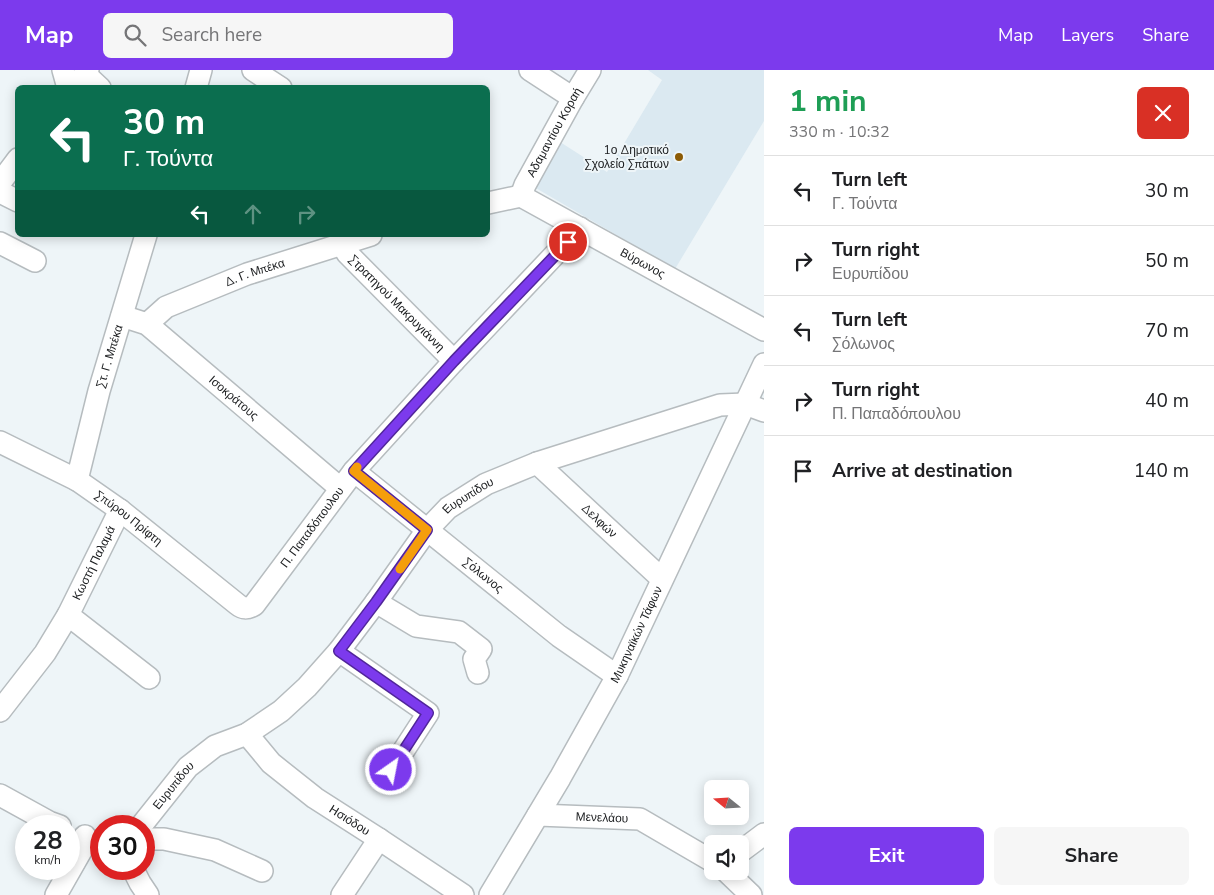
<!DOCTYPE html>
<meta charset="utf-8">
<style>
:root{--surface:#fff;--page:#f6f6f6;--text:#202124;--muted:#757577;--line:#e0e0e0;--accent:#7c3aed}
body{margin:0;font-family:"Nunito Sans",sans-serif;background:var(--page);color:var(--text);height:100vh;display:flex;flex-direction:column;font-size:19px;white-space:nowrap}
*{box-sizing:border-box;margin:0}
p{font-size:16px;color:var(--muted)}
.icon{flex:none;width:28px;height:28px;fill:none;stroke:currentColor;stroke-width:2;stroke-linecap:round;stroke-linejoin:round}
.map{position:relative;flex:1;overflow:hidden}
.panel{display:flex;flex-direction:column;background:var(--surface);width:450px}
.panel>*{flex:none}
.hud{position:absolute;left:15px;top:15px;width:475px;height:152px;border-radius:8px;box-shadow:0 2px 12px #0003;background:#0b6e4f;color:#fff;overflow:hidden}
.needle{width:32px;rotate:288deg}
.buttons{position:absolute;left:704px;top:710px;display:grid;gap:10px}
.buttons a{display:grid;place-items:center;width:45px;height:45px;border-radius:8px;background:var(--surface);box-shadow:0 2px 12px #0003;font-size:25px}
.speed{position:absolute;left:15px;top:745px;display:flex;gap:10px;font-size:25px;font-weight:700;text-align:center}
.speed>*{display:grid;place-content:center;width:65px;height:65px;border-radius:50%;background:var(--surface);box-shadow:0 2px 12px #0003;line-height:1}
.speed small{font-size:12px;font-weight:400}
.speed .limit{border:8px solid #d22;background:#fff;color:#111}
.pin{position:absolute;display:grid;place-items:center;width:42px;height:42px;color:#fff;margin:-21px;border:2px solid #fff;border-radius:50%;box-shadow:0 1px 5px #0007}
.me{position:absolute;width:55px;margin:-28px;rotate:33deg;stroke-linejoin:round;filter:drop-shadow(0 0 4px #0008)}
.turn{display:flex;align-items:center;gap:18px;height:105px;padding:0 25px;font-size:22px}
.turn .icon{width:65px;height:65px;stroke-width:2.5}
.turn b{display:block;font-size:35px;line-height:42px}
.lanes{display:flex;align-items:center;height:48px;padding:0 25px;background:#0003;justify-content:center;gap:25px;direction:ltr}
.lanes .off{opacity:.35}
.round{display:grid;place-items:center;flex:none;width:52px;height:52px;border-radius:8px;background:var(--page)}
.summary{display:flex;align-items:center;justify-content:space-between;height:85px;padding:0 25px}
h1{font-size:30px;font-weight:700;line-height:38px;color:#1e9e55}
.cta{display:flex;gap:10px;margin-top:auto;padding:10px 25px}
.cta a{flex:1;height:58px;border-radius:8px;background:var(--accent);color:#fff;font-size:20px;font-weight:700;line-height:58px;text-align:center}
.cta a+a{background:var(--page);color:var(--text)}
ul{padding:0;list-style:none}
li{display:flex;align-items:center;gap:15px;height:70px;padding:0 25px;border-top:1px solid var(--line)}
li div{flex:1}
li b{display:block;font-size:19px}
li em{font-style:normal}
header{display:flex;align-items:center;gap:30px;box-sizing:border-box;height:70px;padding:0 25px;background:var(--accent);color:#fff}
header strong{font-size:24px}
nav{display:flex;gap:28px;margin-inline-start:auto;font-size:18px}
.search{width:350px;height:45px;background:var(--page);display:flex;align-items:center;gap:12px;box-sizing:border-box;padding:0 18px;border-radius:8px;color:var(--muted);font-size:19px}
main{display:flex;flex:1;min-height:0}
.map>svg:first-child{display:block}
.built{fill:#dbe9f1}
.lines{fill:none;stroke-linecap:round;stroke-linejoin:round}
.minor-casing{stroke:#b6bcbf;stroke-width:24}
.minor{stroke:#fff;stroke-width:21}
.route-casing{stroke:#51269a;stroke-width:12}
.route{stroke:#7c3aed;stroke-width:9}
.slow{stroke:#f59e0b;stroke-width:9}
.poi-dot{fill:#8c5b05;stroke:#eef5f8;stroke-width:2}
.labels{text-anchor:middle;dominant-baseline:central;stroke-width:4;stroke-linejoin:round;paint-order:stroke}
.street-label{font-size:12px;fill:#1a1c1e;stroke:#eef5f8}
.poi-label{font-size:12px;fill:#1a1c1e;stroke:#eef5f8;text-anchor:end}
</style>
<header>
<strong>Map</strong>
<div class="search"><svg class="icon" aria-label="search" viewBox="0 0 24 24"><circle cx="10" cy="10" r="6"/><path d="M15 15l6 6"/></svg>Search here</div>
<nav><a>Map</a><a>Layers</a><a>Share</a></nav>
</header>
<main>
<div class="map">
<svg width="764" height="825" viewBox="0 0 764 825">
<rect width="100%" height="100%" fill="#eef5f8"/>
<path class="built" d="M648,0H764V51L675,199L534,117L560,72L607,102L662,10Z"/>
<g class="lines">
<g class="minor-casing">
<g id="minor">
<path d="M63,0L68,18"/>
<path d="M253,0L281,18"/>
<path d="M530,0L573,28"/>
<path d="M85,4L100,18"/>
<path d="M74,18L88,0"/>
<path d="M196,18L201,0"/>
<path d="M0,113L18,89"/>
<path d="M0,122L18,131"/>
<path id="s1" d="M521,126L764,260"/>
<path id="s2" d="M521,126L525,115L573,28L590,0"/>
<path d="M488,133L521,126"/>
<path d="M0,173L35,191"/>
<path id="s3" d="M342,174L347,183L454,291"/>
<path id="s4" d="M122,246L147,254L340,418"/>
<path id="s5" d="M147,254L166,237L247,204L371,165"/>
<path id="s6" d="M0,372L77,410L120,440L237,534C243,539 247,539 254,535L354,401L454,291L580,158"/>
<path id="s7" d="M537,393L662,509"/>
<path id="s8" d="M354,401L559,566L617,606"/>
<path id="s9" d="M77,410L99,321L146,165"/>
<path d="M376,532L416,556L459,562L481,579L474,589L478,603"/>
<path d="M68,545L149,608"/>
<path d="M339,581L428,643L391,700"/>
<path id="s10" d="M0,641L45,583L68,545L120,440"/>
<path id="s11" d="M247,664L271,693L315,728L379,769L463,825"/>
<path d="M0,725L49,752L60,756"/>
<path id="s12" d="M538,745L640,749L712,791"/>
<path id="s13" d="M141,756L188,697L215,676L247,664L281,641L307,617L339,581L376,532L427,460L448,438L486,414L537,393L720,335L745,334L764,341"/>
<path d="M144,769H164L215,780L262,801"/>
<path d="M740,782L764,764"/>
<path d="M133,799L140,813L148,825"/>
<path d="M726,801L751,825"/>
<path d="M56,825L81,781L85,766"/>
<path d="M342,825L379,769"/>
<path id="s14" d="M490,825L560,708L617,606L764,294"/>
</g>
</g>
<use href="#minor" class="minor"/>
</g>
<g class="lines">
<g class="route-casing">
<path id="route" d="M391,700L428,643L339,581L376,532L427,460L354,401L454,291L568,172"/>
</g>
<use href="#route" class="route"/>
<path class="slow" d="M357,397L354,401L427,460L400,499"/>
</g>
<circle class="poi-dot" cx="679" cy="87" r="5"/>
<g class="labels">
<g class="street-label">
<text stroke="none"><textPath href="#s2" startOffset="72">Αδαμαντίου Κοραή</textPath></text>
<text stroke="none"><textPath href="#s1" startOffset="139">Βύρωνος</textPath></text>
<text stroke="none"><textPath href="#s5" startOffset="121">Δ. Γ. Μπέκα</textPath></text>
<text stroke="none"><textPath href="#s3" startOffset="81">Στρατηγού Μακρυγιάννη</textPath></text>
<text stroke="none"><textPath href="#s9" startOffset="128">Στ. Γ. Μπέκα</textPath></text>
<text stroke="none"><textPath href="#s4" startOffset="140">Ισοκράτους</textPath></text>
<text stroke="none"><textPath href="#s13" startOffset="472">Ευρυπίδου</textPath></text>
<text stroke="none"><textPath href="#s6" startOffset="150">Σπύρου Πρίφτη</textPath></text>
<text stroke="none"><textPath href="#s7" startOffset="85">Δελφών</textPath></text>
<text stroke="none"><textPath href="#s6" startOffset="404">Π. Παπαδόπουλου</textPath></text>
<text stroke="none"><textPath href="#s10" startOffset="176">Κωστή Παλαμά</textPath></text>
<text stroke="none"><textPath href="#s8" startOffset="166">Σόλωνος</textPath></text>
<text stroke="none"><textPath href="#s14" startOffset="299">Μυκηναϊκών Τάφων</textPath></text>
<text stroke="none"><textPath href="#s13" startOffset="52">Ευρυπίδου</textPath></text>
<text stroke="none"><textPath href="#s12" startOffset="64">Μενελάου</textPath></text>
<text stroke="none"><textPath href="#s11" startOffset="135">Ησιόδου</textPath></text>
</g>
<g class="poi-label">
<text x="669" y="80">1ο Δημοτικό<tspan x="669" dy="14">Σχολείο Σπάτων</tspan></text>
</g>
</g>
</svg>
<div class="buttons">
<a><svg class="needle" viewBox="-14 -14 28 28"><path d="M0-13l5 13h-10z" fill="#e53935"/><path d="M0 13l5-13h-10z" fill="#757577"/></svg></a>
<a><svg class="icon" aria-label="sound" viewBox="0 0 24 24"><path d="M4 9h4l5-4v14l-5-4H4zM17 9q2 3 0 6"/></svg></a>
</div>
<div class="speed"><div>28<small>km/h</small></div><div class="limit">30</div></div>
<div class="pin" style="left:568px;top:172px;background:#d93025"><svg class="icon" aria-label="arrive" viewBox="0 0 24 24"><path d="M6 21V4h12l-3 4 3 4H6"/></svg></div>
<svg class="me" style="left:391px;top:700px" viewBox="-20 -20 40 40"><circle r="17" fill="#7c3aed" stroke="#fff" stroke-width="3"/><path d="M0-11L8 9 0 5-8 9z" fill="#fff"/></svg>
<div class="hud">
<div class="turn"><svg class="icon" aria-label="left" viewBox="0 0 24 24"><path d="M17 20v-9H6M10 6l-5 5 5 5"/></svg><div><b>30 m</b>Γ. Τούντα</div></div>
<div class="lanes"><svg class="icon" aria-label="left" viewBox="0 0 24 24"><path d="M17 20v-9H6M10 6l-5 5 5 5"/></svg><svg class="icon off" aria-label="ahead" viewBox="0 0 24 24"><path d="M12 20V5M6 11l6-6 6 6"/></svg><svg class="icon off" aria-label="right" viewBox="0 0 24 24"><path d="M7 20v-9h11M14 6l5 5-5 5"/></svg></div>
</div>
</div>
<section class="panel">
<div class="summary"><div><h1>1 min</h1><p>330 m · 10:32</p></div><a class="round" style="background:#d93025;color:#fff"><svg class="icon" aria-label="close" viewBox="0 0 24 24"><path d="M6 6l12 12M18 6L6 18"/></svg></a></div>
<ul>
<li><svg class="icon" aria-label="left" viewBox="0 0 24 24"><path d="M17 20v-9H6M10 6l-5 5 5 5"/></svg><div><b>Turn left</b><p>Γ. Τούντα</p></div><em>30 m</em></li>
<li><svg class="icon" aria-label="right" viewBox="0 0 24 24"><path d="M7 20v-9h11M14 6l5 5-5 5"/></svg><div><b>Turn right</b><p>Ευρυπίδου</p></div><em>50 m</em></li>
<li><svg class="icon" aria-label="left" viewBox="0 0 24 24"><path d="M17 20v-9H6M10 6l-5 5 5 5"/></svg><div><b>Turn left</b><p>Σόλωνος</p></div><em>70 m</em></li>
<li><svg class="icon" aria-label="right" viewBox="0 0 24 24"><path d="M7 20v-9h11M14 6l5 5-5 5"/></svg><div><b>Turn right</b><p>Π. Παπαδόπουλου</p></div><em>40 m</em></li>
<li><svg class="icon" aria-label="arrive" viewBox="0 0 24 24"><path d="M6 21V4h12l-3 4 3 4H6"/></svg><div><b>Arrive at destination</b></div><em>140 m</em></li>
</ul>
<div class="cta"><a>Exit</a><a>Share</a></div>
</section>
</main>
